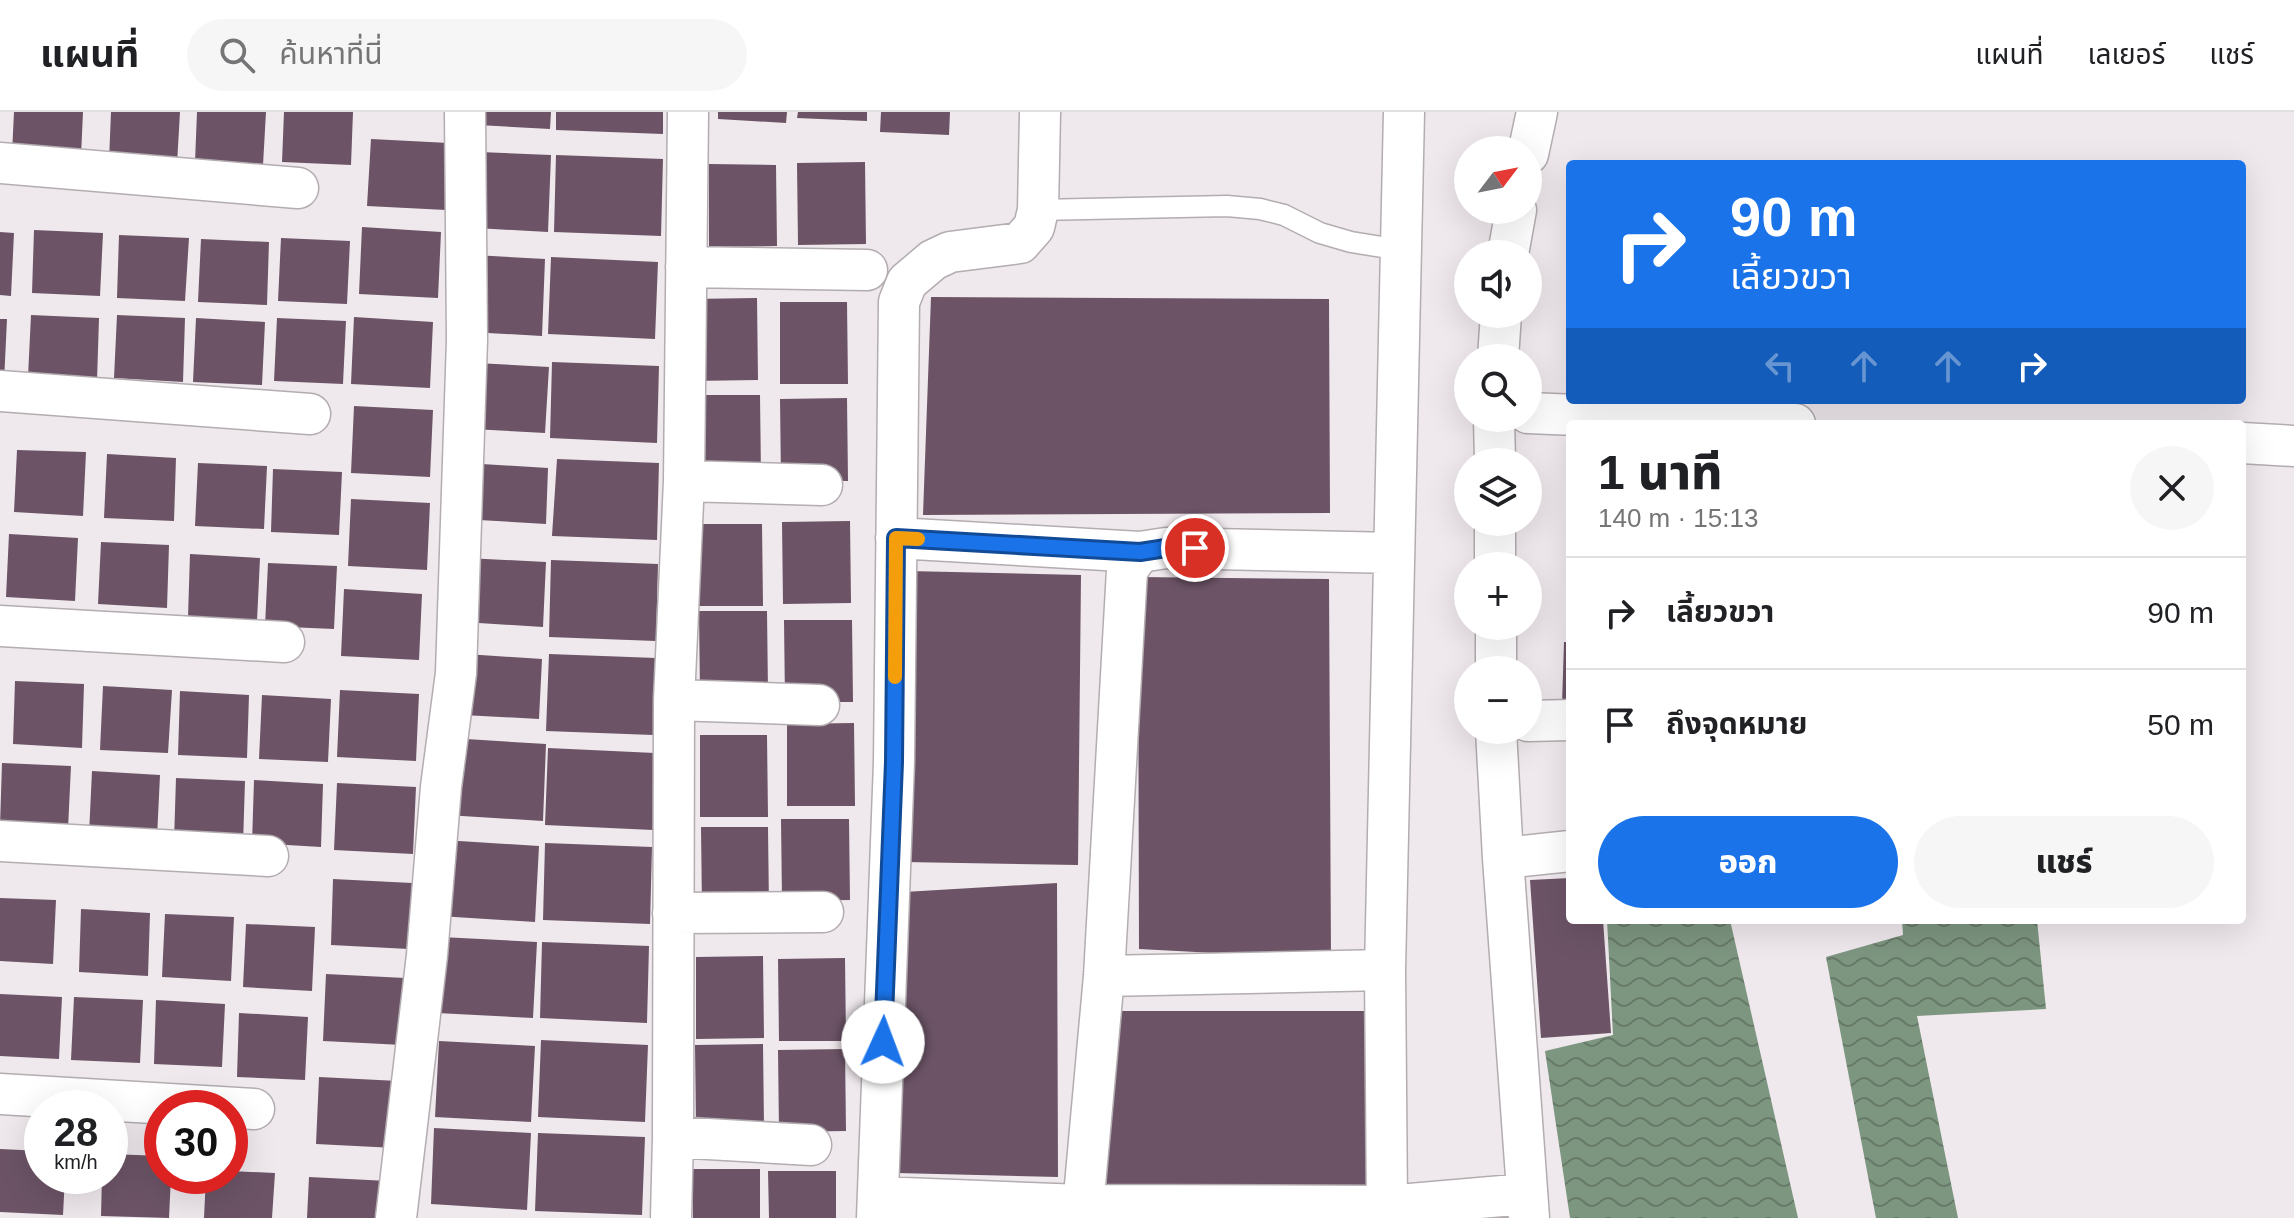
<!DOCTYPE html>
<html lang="th">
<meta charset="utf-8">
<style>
:root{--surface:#fff;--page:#f6f6f6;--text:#202124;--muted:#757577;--line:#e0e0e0;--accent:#1a73e8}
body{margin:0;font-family:Helvetica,"Noto Sans Thai",sans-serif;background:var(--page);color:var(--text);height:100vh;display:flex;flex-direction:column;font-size:30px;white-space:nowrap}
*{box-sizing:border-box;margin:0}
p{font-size:26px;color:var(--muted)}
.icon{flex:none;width:44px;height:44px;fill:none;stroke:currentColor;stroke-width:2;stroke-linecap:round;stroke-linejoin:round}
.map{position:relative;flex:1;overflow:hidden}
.details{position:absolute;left:1566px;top:308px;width:680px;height:504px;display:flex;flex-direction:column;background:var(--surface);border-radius:8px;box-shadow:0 8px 32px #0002}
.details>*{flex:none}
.banner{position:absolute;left:1566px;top:48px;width:680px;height:244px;border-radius:8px;box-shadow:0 8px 32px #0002;background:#1a73e8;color:#fff;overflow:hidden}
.needle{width:52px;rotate:58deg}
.buttons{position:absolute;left:1454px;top:24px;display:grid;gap:16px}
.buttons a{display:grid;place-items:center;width:88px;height:88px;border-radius:50%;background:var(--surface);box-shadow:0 8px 32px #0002;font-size:40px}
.speed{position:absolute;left:24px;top:978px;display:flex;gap:16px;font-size:40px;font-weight:700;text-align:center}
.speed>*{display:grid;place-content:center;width:104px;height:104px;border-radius:50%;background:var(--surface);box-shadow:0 8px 32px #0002;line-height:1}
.speed small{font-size:20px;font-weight:400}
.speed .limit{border:12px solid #d22;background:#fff;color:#111}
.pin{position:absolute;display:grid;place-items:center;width:68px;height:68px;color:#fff;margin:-34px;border:4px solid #fff;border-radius:50%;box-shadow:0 2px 8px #0007}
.me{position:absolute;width:88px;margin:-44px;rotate:2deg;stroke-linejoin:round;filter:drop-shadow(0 0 6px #0008)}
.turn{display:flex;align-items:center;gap:28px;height:168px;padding:0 32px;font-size:36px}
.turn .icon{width:104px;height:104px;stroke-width:2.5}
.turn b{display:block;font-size:56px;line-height:68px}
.lanes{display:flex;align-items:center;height:76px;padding:0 32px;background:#0003;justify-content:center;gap:40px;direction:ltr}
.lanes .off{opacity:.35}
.round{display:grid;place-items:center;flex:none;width:84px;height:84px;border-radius:42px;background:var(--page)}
.head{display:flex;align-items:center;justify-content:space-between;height:136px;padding:0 32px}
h1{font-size:48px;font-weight:800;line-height:60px}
.action{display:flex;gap:16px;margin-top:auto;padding:16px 32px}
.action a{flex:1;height:92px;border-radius:48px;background:var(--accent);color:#fff;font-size:32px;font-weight:800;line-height:92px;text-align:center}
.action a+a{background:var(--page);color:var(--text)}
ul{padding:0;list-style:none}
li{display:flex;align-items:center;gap:24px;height:112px;padding:0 32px;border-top:2px solid var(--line)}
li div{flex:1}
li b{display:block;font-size:30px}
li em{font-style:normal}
header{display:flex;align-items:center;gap:48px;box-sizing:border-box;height:112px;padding:0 40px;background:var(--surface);border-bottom:2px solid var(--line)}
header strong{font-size:38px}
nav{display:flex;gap:44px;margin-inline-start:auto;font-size:28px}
.search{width:560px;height:72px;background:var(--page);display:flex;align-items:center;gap:20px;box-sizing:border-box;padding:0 28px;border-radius:44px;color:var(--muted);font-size:30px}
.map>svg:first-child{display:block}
.water{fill:url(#water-waves)}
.building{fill:#6c5466}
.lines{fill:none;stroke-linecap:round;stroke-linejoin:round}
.lane-casing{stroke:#b3acb1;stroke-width:23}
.street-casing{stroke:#b3acb1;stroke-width:43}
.lane{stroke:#fff;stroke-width:20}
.street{stroke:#fff;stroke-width:40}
.route-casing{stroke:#114b97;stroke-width:20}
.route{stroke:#1a73e8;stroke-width:14}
.slow{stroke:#f59e0b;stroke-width:14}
</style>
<header>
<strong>แผนที่</strong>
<div class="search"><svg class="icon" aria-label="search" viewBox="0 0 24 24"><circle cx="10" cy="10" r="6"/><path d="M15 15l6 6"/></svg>ค้นหาที่นี่</div>
<nav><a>แผนที่</a><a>เลเยอร์</a><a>แชร์</a></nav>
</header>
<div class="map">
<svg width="2294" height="1106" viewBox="0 0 2294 1106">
<defs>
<pattern id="water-waves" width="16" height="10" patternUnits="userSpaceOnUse" patternTransform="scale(2)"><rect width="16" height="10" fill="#7d9680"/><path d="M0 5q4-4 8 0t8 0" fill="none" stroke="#677a69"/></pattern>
</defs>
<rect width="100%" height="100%" fill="#efe8ed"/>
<path class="water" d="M1607,808H1730L1798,1106H1570L1545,939L1613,923Z
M1902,808H2037L2046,897L1917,904L1958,1106H1876L1826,845L1903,823Z"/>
<path class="building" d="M14,0H83L81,44L12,41Z
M111,0H180L177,52L109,49Z
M197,0H266L263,53L195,50Z
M284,0H353L351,53L282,50Z
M479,0H551L550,17L478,13Z
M556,0H663V22L556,18Z
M718,0H787L786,11L718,7Z
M798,0H867V9L797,6Z
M881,0H950L949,23L880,20Z
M371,27L449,31L446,98L367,94Z
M480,40L551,43L548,120L476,116Z
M556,43L663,47L661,124L554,120Z
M865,50L866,132L798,133L797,51Z
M709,52L776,53L777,134L709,135Z
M362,115L441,120L438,186L359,182Z
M34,118L103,121L100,184L32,181Z
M0,120L14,121L11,184L0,183Z
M119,123L189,126L185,189L117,186Z
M281,126L350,129L347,192L278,189Z
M201,127L269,130L267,193L198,190Z
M474,143L545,147L542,224L470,220Z
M551,145L658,150L655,227L548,222Z
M931,185L1329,187L1330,401L923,403Z
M757,186L758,268L691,269L690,187Z
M780,190H847L848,272H780Z
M31,203L99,206L97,269L28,265Z
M117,203L185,206L183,270L114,266Z
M354,205L433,210L430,276L351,272Z
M196,206L265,210L262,273L193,270Z
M277,206L346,209L343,272L274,269Z
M0,207H7L4,270H0Z
M552,250L659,254L657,331L550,326Z
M476,251L549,255L545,321L472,317Z
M692,283H760L761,365H693Z
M847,286L848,369L781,368L780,287Z
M354,294L433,298L430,365L351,361Z
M17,338L86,340L83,404L14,400Z
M107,342L176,346L174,409L104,406Z
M557,347L659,351L657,428L552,424Z
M198,351L267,354L264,417L195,414Z
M482,352L548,356L546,412L479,408Z
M273,357L342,360L339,423L271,420Z
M351,387L430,391L427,458L348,454Z
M850,409L851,491L783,492L782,410Z
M695,412H762L763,494H696Z
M9,422L78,426L75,489L6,485Z
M101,430L169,433L167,496L98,492Z
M190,442L260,446L257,509L188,505Z
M466,446L546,450L543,515L463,510Z
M551,448L658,452L656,529L549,525Z
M268,451L337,454L334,517L265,514Z
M908,459L1081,463L1078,753L904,750Z
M1138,465L1329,467L1331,847L1139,837Z
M344,477L422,482L419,548L341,544Z
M699,499H767L768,581H700Z
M784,508H852L853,590H785Z
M1564,530H1570V592L1562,593Z
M466,542L542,547L539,607L463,603Z
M549,542L656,546L653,623L546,619Z
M15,569L84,572L82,636L13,632Z
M103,574L172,578L168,641L100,638Z
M340,578L419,582L416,649L337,645Z
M180,579L249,583L247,646L178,643Z
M262,583L331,587L328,650L259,647Z
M854,611L855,694H787V612Z
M700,623H767L768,705H700Z
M450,626L546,632L543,709L446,703Z
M548,636L655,641L653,718L545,713Z
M2,651L71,654L68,717L0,714Z
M92,659L160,663L157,726L89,722Z
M176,666L245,669L243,733L174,729Z
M254,668L323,672L321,735L252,731Z
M337,671L416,675L413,742L334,738Z
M781,707H849L850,788L782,789Z
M701,715H768L769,797H702Z
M443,728L539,734L535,810L439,804Z
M545,731L652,735L650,812L543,808Z
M1570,766V808H1603L1611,921L1541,926L1530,768Z
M333,767L412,771L409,837L331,833Z
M1057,771L1058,1065L897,1061L904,780Z
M0,786L56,788L53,852L0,849Z
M81,797L150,801L148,864L79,860Z
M165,802L234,805L231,869L162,865Z
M246,812L315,815L312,879L243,875Z
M441,825L537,830L533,906L437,901Z
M542,830L649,834L647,911L540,906Z
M763,844L764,926L696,927V845Z
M845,846L846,929H779L778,847Z
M326,862L405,866L403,933L323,929Z
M0,882L62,885L59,947L0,944Z
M74,885L143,888L140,951L71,948Z
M156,888L225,892L222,955L154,952Z
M1113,899H1367L1370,1074L1106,1080Z
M239,901L308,905L305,968L237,965Z
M541,928L648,933L645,1010L538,1005Z
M439,929L535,934L531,1010L435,1005Z
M763,932L764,1014L696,1015L695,933Z
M845,937L846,1019L779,1020L778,938Z
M319,965L398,969L395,1036L316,1032Z
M434,1016L531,1021L527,1098L431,1092Z
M538,1021L645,1025L642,1103L535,1099Z
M0,1037L42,1039V1064H65L63,1103L0,1100Z
M110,1042L162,1044V1064H171L169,1106L101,1104L102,1064H110Z
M692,1057H760V1106H693Z
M230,1059L275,1061L272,1106H204L206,1064H230Z
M768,1059H836V1106H769Z
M309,1065L388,1069L386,1106H307Z"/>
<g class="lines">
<g class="lane-casing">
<path id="lane" d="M1038,98L1227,94L1260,97L1284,103L1320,121L1351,130L1401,138"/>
</g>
<g class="street-casing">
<path id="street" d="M1528,42L1537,0
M0,51L298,76
M1508,142L1516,98
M686,155L867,158
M1498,246L1501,202
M0,279L310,302
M1528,301L1795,312
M1494,306L1495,350
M2242,331L2294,334
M684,369L822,373
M1495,410V454
M896,426L1140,440
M0,514L284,530
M1496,514V558
M674,588L819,593
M1528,609L1570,608
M1496,618L1503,746L1529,1106
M0,729L268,744
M1503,746L1570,739
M673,801L823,800
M1104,864L1385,858
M0,982L254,997
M673,1025L811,1033
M878,1085L1082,1093L1387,1094L1526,1082
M1387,1094L1385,858L1404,0
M396,1106L427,843L441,675L456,561L467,228L465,0
M671,1106L673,1025L674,588L684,369L688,0
M877,1106L894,650L899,190L907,170L933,148L950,140L1020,131L1034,115L1038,98L1040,0
M1082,1106L1104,864L1127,458L1140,440L1166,436L1394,441"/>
</g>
<use href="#lane" class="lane"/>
<use href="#street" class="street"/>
</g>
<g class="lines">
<g class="route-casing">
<path id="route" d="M883,930L894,650L896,426L1140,440L1166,436H1195"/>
</g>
<use href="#route" class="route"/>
<path class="slow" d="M895,565L896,426L918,427"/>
</g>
</svg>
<div class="buttons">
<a><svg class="needle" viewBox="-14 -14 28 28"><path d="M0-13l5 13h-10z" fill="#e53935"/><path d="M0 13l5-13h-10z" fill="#757577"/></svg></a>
<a><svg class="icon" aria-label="sound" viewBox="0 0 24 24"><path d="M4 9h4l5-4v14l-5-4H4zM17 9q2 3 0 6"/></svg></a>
<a><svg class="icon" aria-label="search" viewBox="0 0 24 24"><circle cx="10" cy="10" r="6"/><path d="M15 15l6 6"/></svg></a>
<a><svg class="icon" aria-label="layers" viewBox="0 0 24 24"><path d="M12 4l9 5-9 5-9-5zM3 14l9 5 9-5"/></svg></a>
<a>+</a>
<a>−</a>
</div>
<div class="speed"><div>28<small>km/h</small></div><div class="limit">30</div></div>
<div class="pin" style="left:1195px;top:436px;background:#d93025"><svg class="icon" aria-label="arrive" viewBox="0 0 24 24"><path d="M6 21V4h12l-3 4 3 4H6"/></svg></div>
<svg class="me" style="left:883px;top:930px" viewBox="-20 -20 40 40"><circle r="19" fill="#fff"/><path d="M0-13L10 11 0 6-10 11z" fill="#1a73e8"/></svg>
<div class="banner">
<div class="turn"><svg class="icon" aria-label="right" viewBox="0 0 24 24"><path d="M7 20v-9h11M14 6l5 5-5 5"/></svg><div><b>90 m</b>เลี้ยวขวา</div></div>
<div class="lanes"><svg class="icon off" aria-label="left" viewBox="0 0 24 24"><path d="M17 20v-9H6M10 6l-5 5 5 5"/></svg><svg class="icon off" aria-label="ahead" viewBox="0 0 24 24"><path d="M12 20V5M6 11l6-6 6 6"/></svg><svg class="icon off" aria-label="ahead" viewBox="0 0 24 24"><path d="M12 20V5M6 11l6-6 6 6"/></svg><svg class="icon" aria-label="right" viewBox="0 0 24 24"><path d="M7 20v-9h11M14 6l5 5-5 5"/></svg></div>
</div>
<section class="details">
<div class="head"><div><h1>1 นาที</h1><p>140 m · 15:13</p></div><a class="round"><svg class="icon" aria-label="close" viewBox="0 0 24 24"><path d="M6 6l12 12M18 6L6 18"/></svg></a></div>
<ul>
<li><svg class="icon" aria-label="right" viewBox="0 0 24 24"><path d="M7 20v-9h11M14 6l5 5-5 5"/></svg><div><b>เลี้ยวขวา</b></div><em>90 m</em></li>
<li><svg class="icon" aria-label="arrive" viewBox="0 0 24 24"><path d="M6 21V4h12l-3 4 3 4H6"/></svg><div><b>ถึงจุดหมาย</b></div><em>50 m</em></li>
</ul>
<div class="action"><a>ออก</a><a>แชร์</a></div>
</section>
</div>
